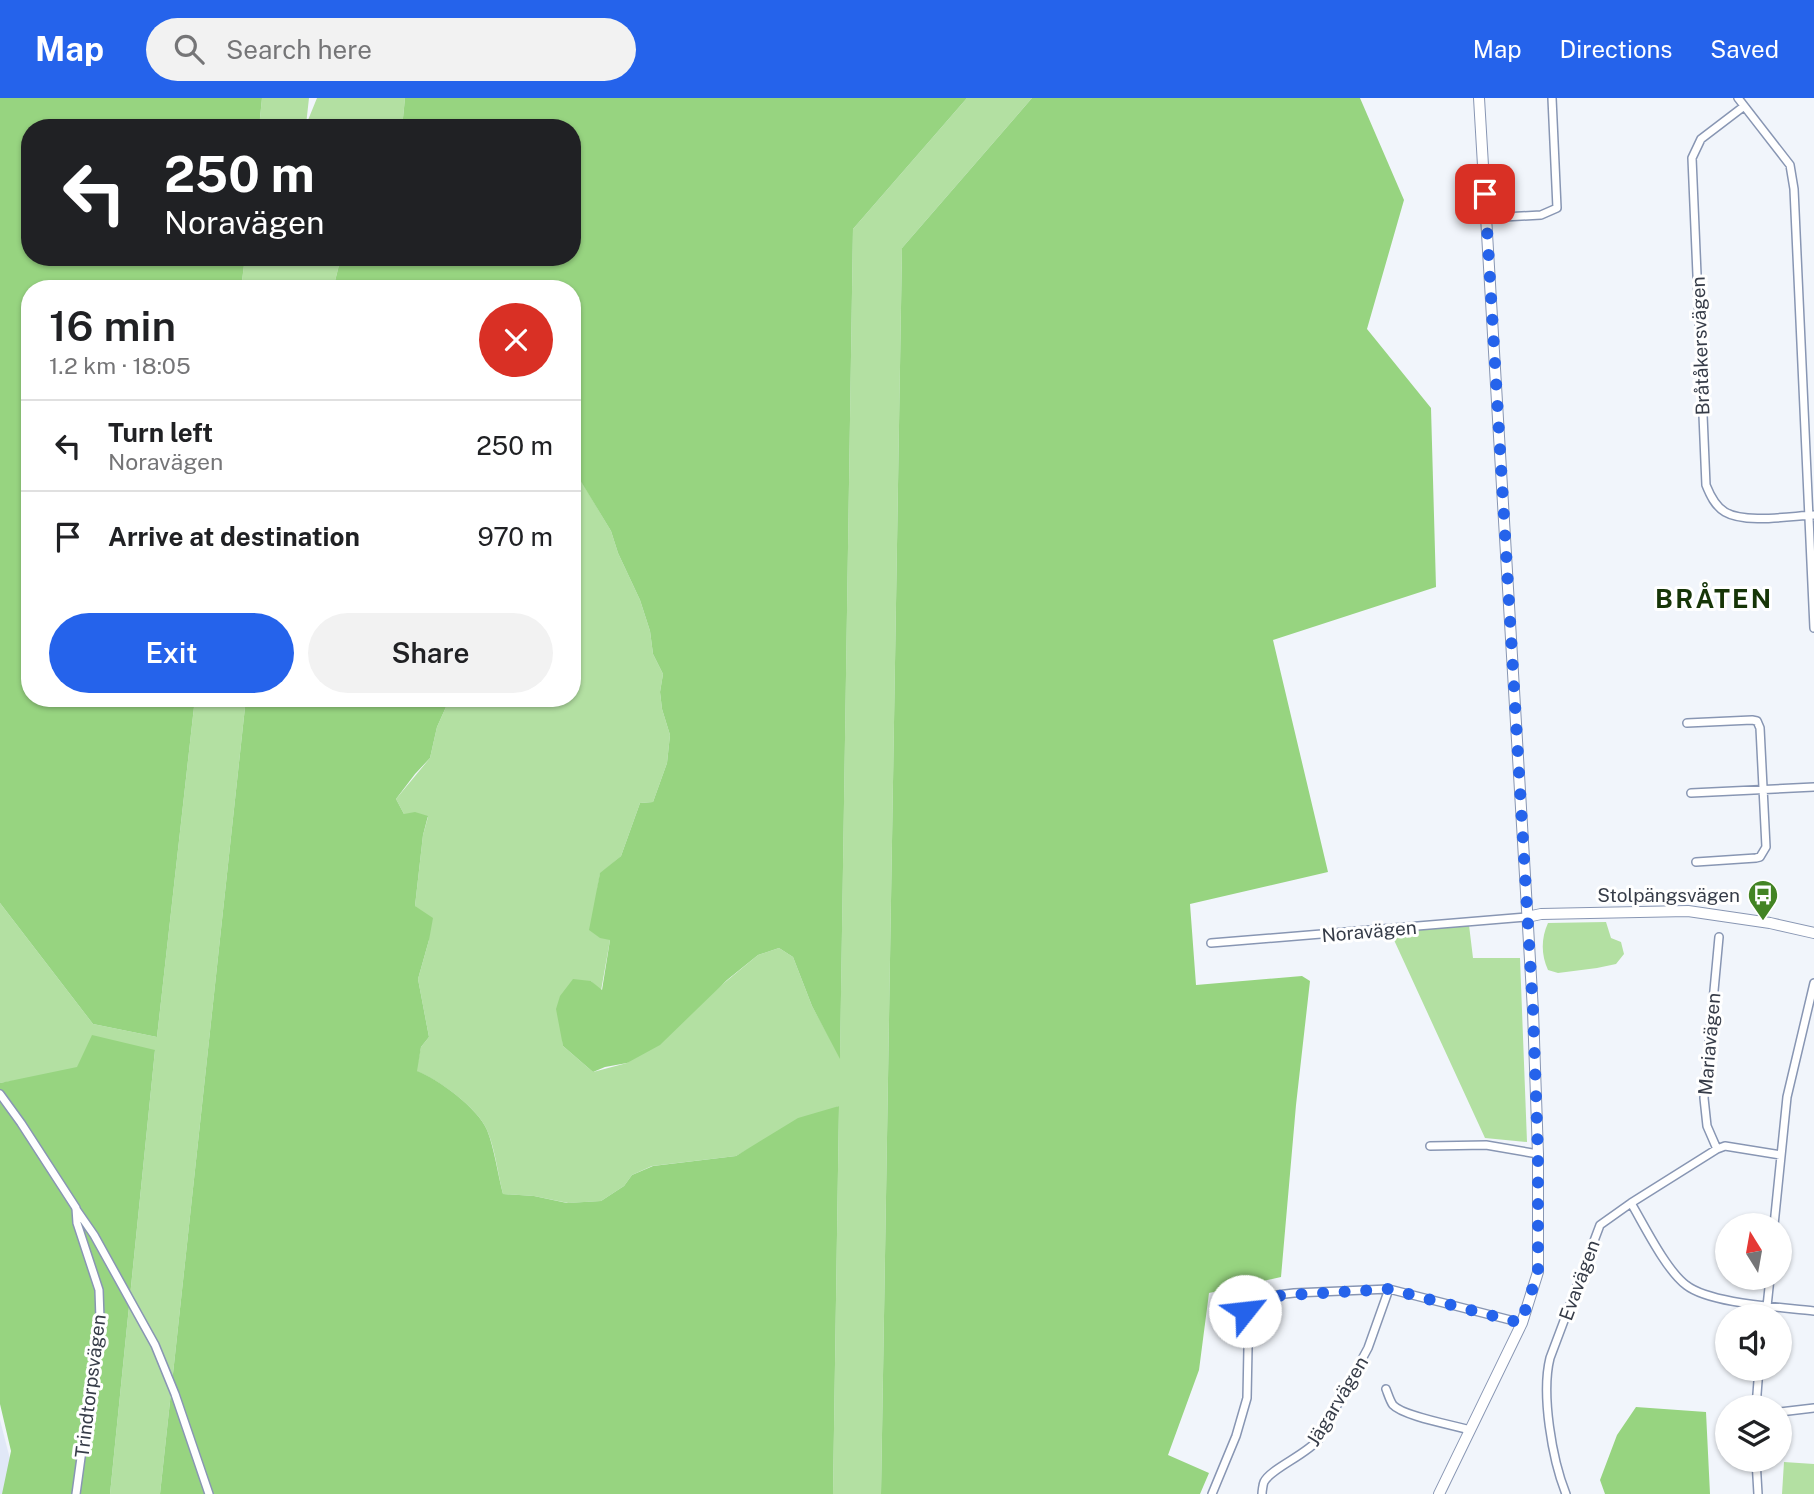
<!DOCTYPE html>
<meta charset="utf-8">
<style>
:root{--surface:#fff;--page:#f2f2f2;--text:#202124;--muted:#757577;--line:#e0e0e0;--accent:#2563eb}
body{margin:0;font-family:"Public Sans",sans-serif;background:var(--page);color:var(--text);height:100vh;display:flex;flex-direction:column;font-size:26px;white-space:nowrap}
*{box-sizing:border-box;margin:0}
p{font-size:23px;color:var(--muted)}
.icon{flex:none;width:38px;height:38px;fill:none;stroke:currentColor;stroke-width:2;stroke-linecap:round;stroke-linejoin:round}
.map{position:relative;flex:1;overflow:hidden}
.details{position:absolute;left:21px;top:182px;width:560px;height:427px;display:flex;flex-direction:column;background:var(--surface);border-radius:28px;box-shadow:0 2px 5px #0004}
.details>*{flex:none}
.hud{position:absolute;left:21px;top:21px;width:560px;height:147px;border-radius:28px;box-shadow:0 2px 5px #0004;background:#202124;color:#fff;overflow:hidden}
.needle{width:46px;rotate:349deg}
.buttons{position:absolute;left:1715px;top:1115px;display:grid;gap:14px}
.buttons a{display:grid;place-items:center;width:77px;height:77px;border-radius:50%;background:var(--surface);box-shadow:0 2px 5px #0004;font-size:35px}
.pin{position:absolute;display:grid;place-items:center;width:60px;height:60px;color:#fff;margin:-30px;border-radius:14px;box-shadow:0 4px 10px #0006}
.me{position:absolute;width:77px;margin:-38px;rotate:61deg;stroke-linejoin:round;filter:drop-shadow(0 0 5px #0008)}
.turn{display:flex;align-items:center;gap:24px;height:147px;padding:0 28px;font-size:32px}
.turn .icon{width:91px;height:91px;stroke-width:2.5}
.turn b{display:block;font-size:49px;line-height:60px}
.round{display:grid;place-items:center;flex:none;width:74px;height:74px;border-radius:37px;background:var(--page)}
.summary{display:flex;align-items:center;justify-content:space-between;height:119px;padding:0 28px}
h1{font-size:42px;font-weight:600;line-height:52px}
.button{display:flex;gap:14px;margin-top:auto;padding:14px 28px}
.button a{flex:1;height:80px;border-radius:42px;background:var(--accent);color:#fff;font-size:28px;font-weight:600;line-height:80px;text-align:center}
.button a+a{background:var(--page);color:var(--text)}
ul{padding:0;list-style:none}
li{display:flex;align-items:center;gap:21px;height:91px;padding:0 28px;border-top:2px solid var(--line)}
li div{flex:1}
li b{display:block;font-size:26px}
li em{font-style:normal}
header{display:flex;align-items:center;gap:42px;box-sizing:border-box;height:98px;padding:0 35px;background:var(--accent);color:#fff}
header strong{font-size:33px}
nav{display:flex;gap:38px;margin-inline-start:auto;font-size:24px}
.search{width:490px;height:63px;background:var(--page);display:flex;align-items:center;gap:18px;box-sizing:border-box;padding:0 24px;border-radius:38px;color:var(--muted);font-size:26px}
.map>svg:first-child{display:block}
.built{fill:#e1e8f7}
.green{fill:#b3e0a2}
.forest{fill:#97d480}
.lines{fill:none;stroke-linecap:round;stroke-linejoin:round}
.street-casing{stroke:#8896b3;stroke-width:10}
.secondary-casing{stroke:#8896b3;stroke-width:12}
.street{stroke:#fff;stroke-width:7}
.secondary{stroke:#fff;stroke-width:10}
.route{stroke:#2563eb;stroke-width:12;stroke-dasharray:0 21.6}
.labels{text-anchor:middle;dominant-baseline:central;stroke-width:6;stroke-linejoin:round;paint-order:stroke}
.street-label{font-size:19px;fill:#363c48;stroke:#fff}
.poi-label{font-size:19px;fill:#363c48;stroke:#fff;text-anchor:end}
.district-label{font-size:26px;font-weight:bold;letter-spacing:2px;fill:#163507;stroke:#fff}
</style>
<header>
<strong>Map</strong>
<div class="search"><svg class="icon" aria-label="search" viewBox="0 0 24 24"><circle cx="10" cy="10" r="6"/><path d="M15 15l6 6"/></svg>Search here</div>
<nav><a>Map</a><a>Directions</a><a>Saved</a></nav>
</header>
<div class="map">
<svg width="1814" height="1396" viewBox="0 0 1814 1396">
<rect width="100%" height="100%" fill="#f1f5fb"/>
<path class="built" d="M0,1322L19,1396H0Z"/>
<path class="green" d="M262,0H309L306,27L317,0H405L402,30H259Z
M967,0H1032L902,150L881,1396H833L839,1008L765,1042L736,1058L652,1068L632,1077L624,1088L601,1103L568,1105L534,1098L503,1096C498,1077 495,1050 487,1032C478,1010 438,981 416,973L421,949L429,939L418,881L429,842L415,808L423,737L428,719L404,716L396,701L430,660L437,629L450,600H572L574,371L611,433L618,455L640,502L650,533L653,556L663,576L660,594L662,611L670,637L667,665L653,704L640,705L621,758L600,776L597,793L610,842L601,893L591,883L582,884L561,929L563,948L593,974L627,965L758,857L779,850L793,859L812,908L840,959L853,131Z
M245,159H341L333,191H241Z
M195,600H246L160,1396H110L155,952L38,979L0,985V805L93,926L157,939Z
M1606,824L1611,840L1621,844L1624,856L1616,866L1597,870L1558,875L1548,872C1541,857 1541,840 1548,825Z
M1469,827L1473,860H1520L1527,1044L1485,1040L1394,842L1402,833Z
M1784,1364L1814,1366V1396H1782Z"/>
<path class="forest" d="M0,0H262L259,30H30V159H245L241,191H30V600H195L157,939L93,926L0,805Z
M405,0H967L853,131L840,961L812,908L793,859L779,850L758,857L727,882L660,947L627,965L605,969L593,974L563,948L556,911L560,898L573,881L591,883L602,892L610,842L600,840L589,832L600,775L621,758L640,705L653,704L667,665L670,637L662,611L660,594L663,576L653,556L650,533L640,502L618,455L611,433L574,372L572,373V191H333L341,159H572V30H402Z
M1032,0H1360L1404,102L1367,231L1431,310L1436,489L1273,542L1328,774L1190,806L1196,887L1302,878L1310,883L1296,1007L1281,1179L1209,1195L1199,1272L1168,1357L1209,1375L1200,1396H881L902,150Z
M246,600H450L437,629L430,660L415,676L396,701L404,716L415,714L428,718L423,737L415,808L433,820L429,842L418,881L429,939L421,949L417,973C438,981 478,1010 487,1032C494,1049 498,1077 503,1096L534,1098L567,1105L601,1103L624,1088L632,1077L653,1068L736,1058L798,1020L839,1008L833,1396H160Z
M92,937L155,952L110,1396H2L11,1353L0,1306V985L77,969Z
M1636,1309L1706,1314L1710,1396H1605L1600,1382L1617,1337Z"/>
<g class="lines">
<g class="street-casing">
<path id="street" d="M1738,0L1790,67L1794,91L1814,530
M1743,9L1701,41L1692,60L1706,387C1710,397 1715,408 1725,414C1745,426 1791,418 1814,417
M1486,120L1541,117L1557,110L1552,0
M1687,625L1752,622L1757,623L1760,630L1766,749L1760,759L1756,760L1696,764
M1691,695L1814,689
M1211,845L1527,819
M0,996L21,1025L76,1110L77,1125L99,1192L100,1221L76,1396
M1430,1048L1486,1047L1538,1056
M1717,1051L1707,1028L1704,1000L1719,839
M1631,1105C1644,1127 1666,1172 1686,1187C1710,1206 1782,1209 1814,1213
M76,1111L94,1137L155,1247L175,1296L209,1396
M1774,1127L1787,999L1814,885
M1766,1218L1770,1180
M1386,1291C1388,1296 1390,1303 1393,1307C1403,1318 1453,1327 1470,1332
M1756,1309L1759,1270
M1780,1314L1814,1310
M1756,1362L1758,1396
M1212,1396L1236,1338L1247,1300L1248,1250L1245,1213L1248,1203L1258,1199L1294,1195L1389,1191L1522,1225
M1262,1396C1262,1394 1263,1386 1264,1384C1270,1371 1306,1357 1319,1341L1368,1250L1389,1191
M1566,1396C1552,1361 1541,1296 1550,1260L1600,1127L1631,1105L1717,1051L1725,1048L1781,1057"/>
</g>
<g class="secondary-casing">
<path id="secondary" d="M1527,819L1541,816L1688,813L1770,825L1814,835
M1439,1396L1522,1225L1538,1174V1056L1533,913L1479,0"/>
</g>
<use href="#street" class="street"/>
<use href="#secondary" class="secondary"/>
</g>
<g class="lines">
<path class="route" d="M1245,1213L1248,1203L1258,1199L1389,1191L1521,1225L1538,1174V1056L1533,912L1485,96"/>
</g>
<defs>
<g id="bus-pin" transform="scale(1.575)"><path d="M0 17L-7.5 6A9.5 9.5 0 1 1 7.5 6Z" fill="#438424" stroke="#fff"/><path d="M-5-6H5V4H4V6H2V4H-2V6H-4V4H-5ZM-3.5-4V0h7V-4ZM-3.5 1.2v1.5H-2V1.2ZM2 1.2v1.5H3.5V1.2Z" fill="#fff"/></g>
</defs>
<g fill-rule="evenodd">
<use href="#bus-pin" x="1763" y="797"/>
</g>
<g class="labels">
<g class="street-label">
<text transform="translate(1700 248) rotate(-92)">Bråtåkersvägen</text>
<text transform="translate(1369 833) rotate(-5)">Noravägen</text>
<text transform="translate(1709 946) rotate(-85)">Mariavägen</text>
<text transform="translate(1579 1182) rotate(-70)">Evavägen</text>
<text transform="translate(90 1288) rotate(-83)">Trindtorpsvägen</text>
<text transform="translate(1337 1303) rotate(-59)">Jägarvägen</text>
</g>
<g class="poi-label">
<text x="1740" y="797">Stolpängsvägen</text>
</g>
<g class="district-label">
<text x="1714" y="500">BRÅTEN</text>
</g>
</g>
</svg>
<div class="buttons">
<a><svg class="needle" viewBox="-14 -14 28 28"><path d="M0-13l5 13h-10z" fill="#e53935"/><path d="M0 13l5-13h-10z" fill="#757577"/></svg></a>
<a><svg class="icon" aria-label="sound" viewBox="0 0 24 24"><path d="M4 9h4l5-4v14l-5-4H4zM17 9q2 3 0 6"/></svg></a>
<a><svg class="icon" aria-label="layers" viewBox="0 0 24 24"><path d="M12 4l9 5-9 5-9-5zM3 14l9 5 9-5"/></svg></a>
</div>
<div class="pin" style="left:1485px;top:96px;background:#d93025"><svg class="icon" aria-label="arrive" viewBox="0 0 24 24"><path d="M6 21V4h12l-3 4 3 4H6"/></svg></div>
<svg class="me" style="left:1245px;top:1213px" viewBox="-20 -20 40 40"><circle r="19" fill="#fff"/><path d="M0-13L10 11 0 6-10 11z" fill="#2563eb"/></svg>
<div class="hud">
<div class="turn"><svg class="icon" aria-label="left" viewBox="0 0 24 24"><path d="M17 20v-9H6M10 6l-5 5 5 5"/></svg><div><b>250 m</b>Noravägen</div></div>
</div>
<section class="details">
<div class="summary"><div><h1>16 min</h1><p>1.2 km · 18:05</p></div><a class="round" style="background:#d93025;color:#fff"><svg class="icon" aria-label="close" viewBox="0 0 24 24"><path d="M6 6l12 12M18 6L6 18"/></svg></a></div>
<ul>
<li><svg class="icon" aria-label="left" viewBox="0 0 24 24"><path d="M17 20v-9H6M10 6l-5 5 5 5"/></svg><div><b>Turn left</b><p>Noravägen</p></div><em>250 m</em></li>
<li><svg class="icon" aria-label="arrive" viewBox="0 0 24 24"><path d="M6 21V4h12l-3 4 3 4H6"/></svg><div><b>Arrive at destination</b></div><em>970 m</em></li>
</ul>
<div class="button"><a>Exit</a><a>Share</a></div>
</section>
</div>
